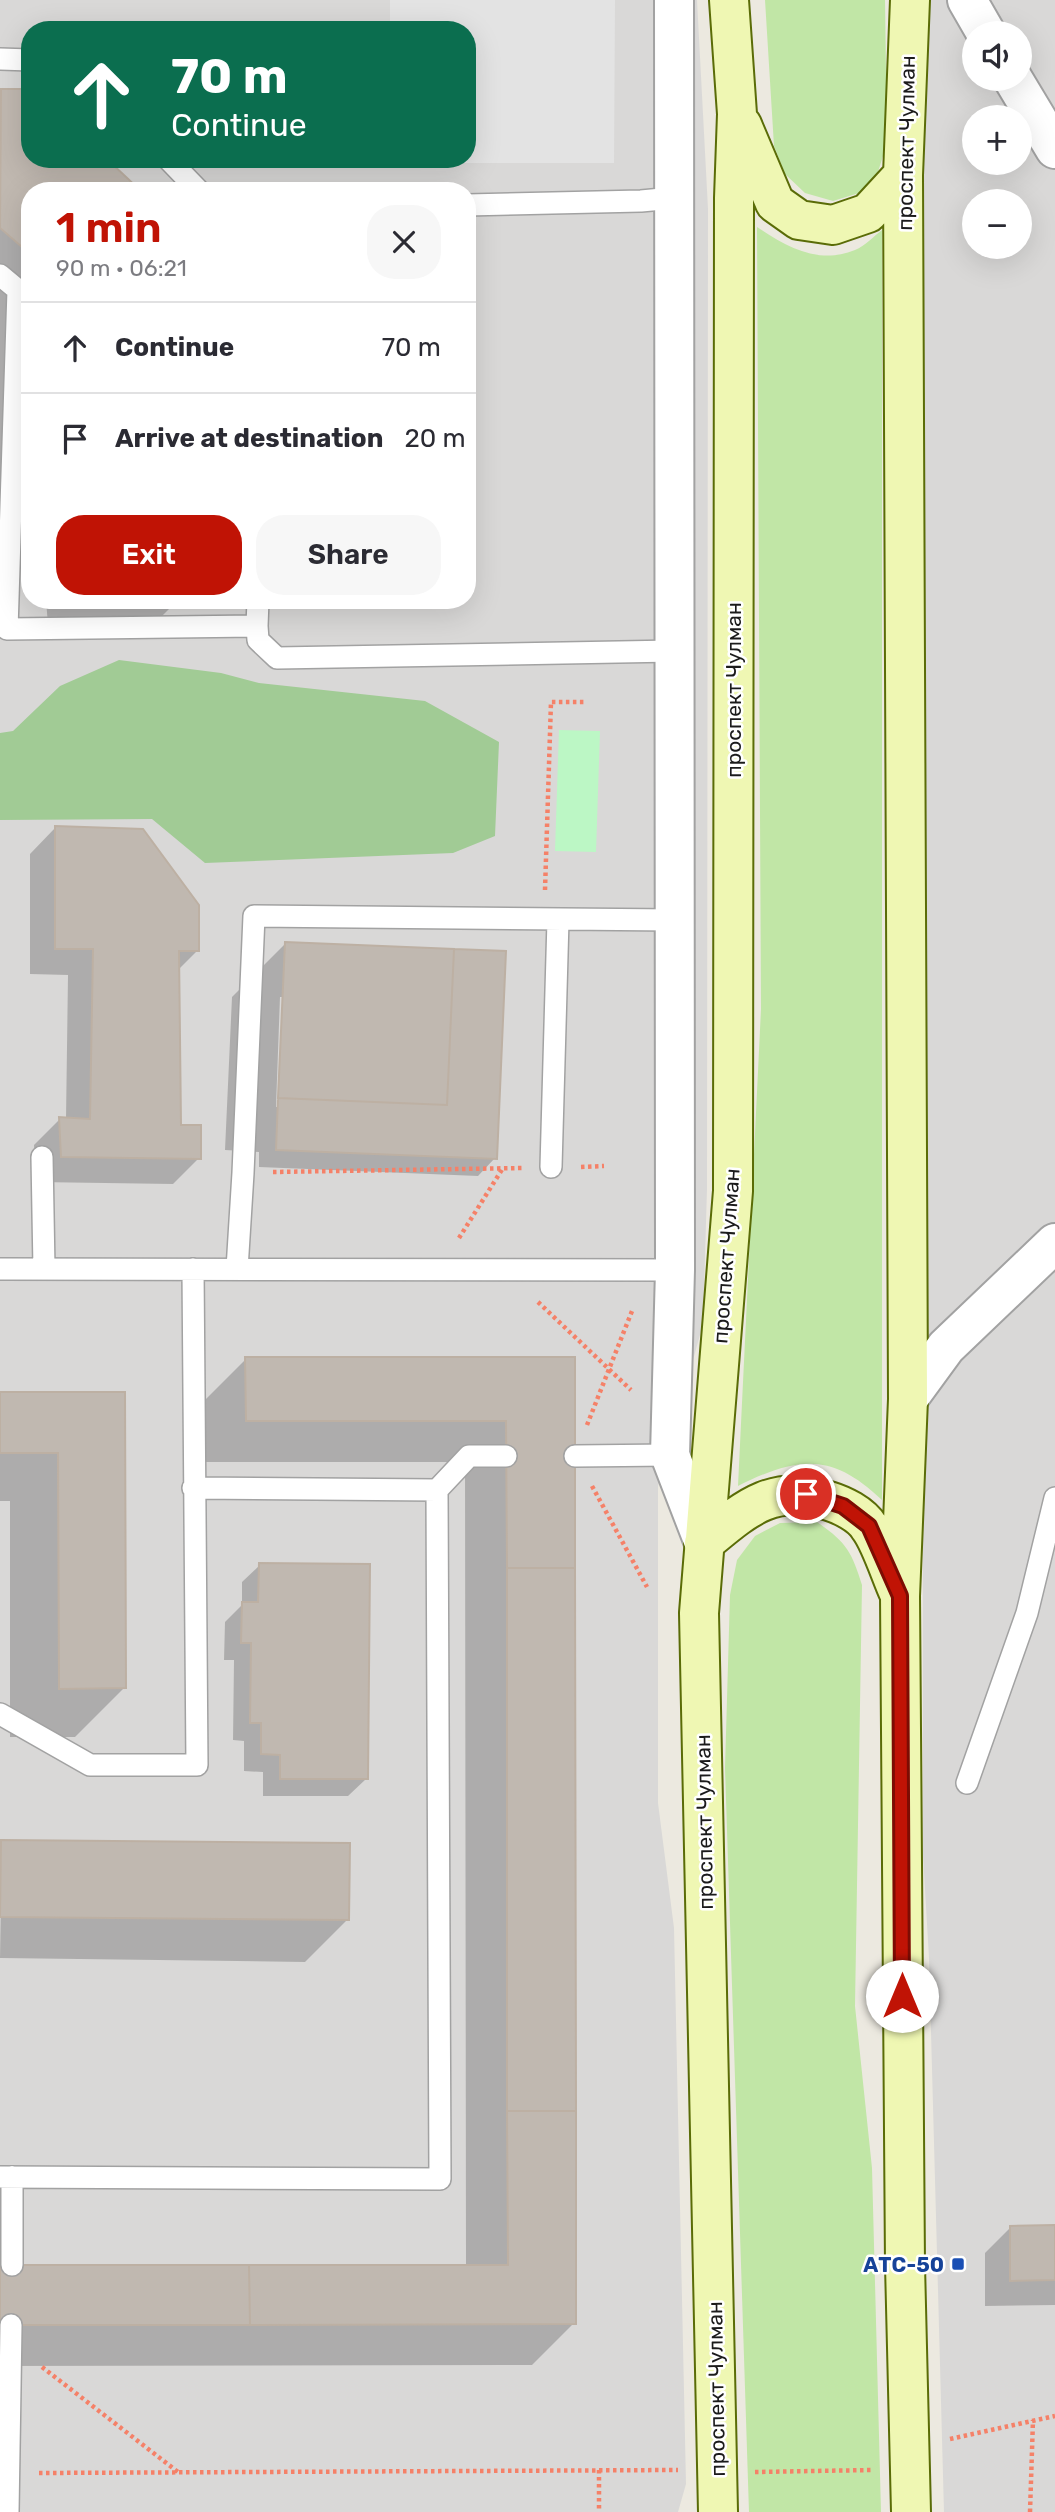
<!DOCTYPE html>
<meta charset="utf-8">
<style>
:root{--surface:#fff;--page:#f7f7f7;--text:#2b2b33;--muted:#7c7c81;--line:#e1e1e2;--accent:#c01305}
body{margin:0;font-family:Rubik,sans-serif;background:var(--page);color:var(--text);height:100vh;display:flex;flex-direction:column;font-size:26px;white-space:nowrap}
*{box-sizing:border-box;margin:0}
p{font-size:23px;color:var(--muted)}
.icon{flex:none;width:38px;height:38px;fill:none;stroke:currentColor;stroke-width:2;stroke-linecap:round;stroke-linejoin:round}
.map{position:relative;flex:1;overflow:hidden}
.details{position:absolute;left:21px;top:182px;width:455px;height:427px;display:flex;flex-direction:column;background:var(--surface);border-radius:28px;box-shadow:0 7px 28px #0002}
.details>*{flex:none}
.hud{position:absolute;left:21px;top:21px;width:455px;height:147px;border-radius:28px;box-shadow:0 7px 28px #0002;background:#0b6e4f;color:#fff;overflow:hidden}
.tools{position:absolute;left:962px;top:21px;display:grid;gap:14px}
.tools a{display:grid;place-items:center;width:70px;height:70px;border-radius:50%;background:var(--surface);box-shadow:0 7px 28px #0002;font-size:35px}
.pin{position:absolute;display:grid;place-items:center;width:60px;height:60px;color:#fff;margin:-30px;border:4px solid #fff;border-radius:50%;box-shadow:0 2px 7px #0007}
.me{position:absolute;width:77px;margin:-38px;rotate:0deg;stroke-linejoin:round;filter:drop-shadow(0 0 5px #0008)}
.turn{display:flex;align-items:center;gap:24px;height:147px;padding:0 35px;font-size:32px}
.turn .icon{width:91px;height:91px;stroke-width:2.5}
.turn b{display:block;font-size:49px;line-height:60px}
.round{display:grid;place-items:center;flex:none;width:74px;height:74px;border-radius:28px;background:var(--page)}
.head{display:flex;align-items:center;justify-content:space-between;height:119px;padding:0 35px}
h1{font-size:42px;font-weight:600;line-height:52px;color:var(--accent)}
.cta{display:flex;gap:14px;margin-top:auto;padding:14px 35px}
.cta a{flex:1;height:80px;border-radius:28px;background:var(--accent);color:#fff;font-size:28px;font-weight:600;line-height:80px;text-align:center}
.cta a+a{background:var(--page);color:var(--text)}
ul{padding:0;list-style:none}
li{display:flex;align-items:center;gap:21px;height:91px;padding:0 35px;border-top:2px solid var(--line)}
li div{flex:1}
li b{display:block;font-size:26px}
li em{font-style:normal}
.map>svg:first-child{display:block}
.residential{fill:#d9d8d7;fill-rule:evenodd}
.grass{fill:#c1e6a6}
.forest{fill:#a1cb95}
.park{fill:#bcf7c5}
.parking{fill:#e3e3e3}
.shadow{fill:#0003;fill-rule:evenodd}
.building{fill:#c0b8b0;stroke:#bdb0a3;stroke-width:2}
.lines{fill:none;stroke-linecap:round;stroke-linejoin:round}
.lane-casing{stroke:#a2a2a2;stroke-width:24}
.street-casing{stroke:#a2a2a2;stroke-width:42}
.secondary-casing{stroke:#5a6c07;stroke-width:42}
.path{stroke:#f58168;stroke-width:4.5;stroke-dasharray:3.5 3.5;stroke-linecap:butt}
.lane{stroke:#fff;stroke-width:21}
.street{stroke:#fff;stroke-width:38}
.secondary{stroke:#eff7b3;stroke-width:38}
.route-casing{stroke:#7d0c03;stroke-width:18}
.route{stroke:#c01305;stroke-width:12}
.transit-dot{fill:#1a4fb4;stroke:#fff;stroke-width:2.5}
.labels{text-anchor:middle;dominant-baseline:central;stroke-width:5;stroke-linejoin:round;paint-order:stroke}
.street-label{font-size:21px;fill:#1b1b1b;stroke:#fff}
.transit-label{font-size:21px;font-weight:bold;fill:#164399;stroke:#fff;text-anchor:end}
</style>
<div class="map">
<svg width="1055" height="2512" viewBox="0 0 1055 2512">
<rect width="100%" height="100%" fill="#ece9e0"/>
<path class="residential" d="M0,0H697L708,209L707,1189L703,1324L658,1486V1803L674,1928L686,2484L678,2512H0ZM30,30H467V159H30ZM30,191H467V600H30Z
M922,0H1055V2512H944L929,1958L923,1855ZM975,33H1020V79H975ZM975,117H1020V163H975ZM975,201H1020V247H975Z"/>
<path class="grass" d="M765,0H885L887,143L878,172L859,193L833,201L805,193L785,174L774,146Z
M757,227C787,247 818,265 855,250C865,246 874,236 882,230V1500C832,1452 798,1456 738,1486L761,1009Z
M817,1522C846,1542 852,1552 862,1585L855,2006L872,2168L881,2512H749L725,1768L730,1595L737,1560L755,1536L780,1523Z"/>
<path class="forest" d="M119,660L221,673L259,683L425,701L499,742L495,836L453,853L205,863L152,819L0,820V733L13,731L60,686Z"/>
<path class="park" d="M559,730L600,731L596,852L555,851Z"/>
<path class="parking" d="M390,0H615L614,163H389V159H467V30H390Z"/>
<path class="shadow" d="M2,91L30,159L109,163L30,191V540L0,505V93Z
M46,600H178L157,621L48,625Z
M55,828L198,950L178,970L179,1127L199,1158L173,1184L36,1182L34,1145L60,1119H66L68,975L30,974V854Z
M285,944L495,1158L478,1176L259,1167V1152L225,1150L232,997ZM280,997H284L279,1107H276Z
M573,1358L574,2323L532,2365L0,2366V2267L466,2266L465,1462H204V1401L246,1359Z
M123,1393L124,1688L75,1737H10V1501H0V1394Z
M260,1565L366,1779L348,1796H263V1772L244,1771V1741L233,1740L234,1660H224L225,1622L242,1605V1582Z
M2,1841L347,1920L305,1962L0,1958Z
M1011,2227H1055V2305L985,2306V2253Z"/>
<path class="building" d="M1,89H30V159H111L110,162L141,191H30V254L0,228Z
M55,826L143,829L199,905V951H179L181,1125H201V1159L61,1157L59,1117L90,1119L93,949H55Z
M285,942L454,949L447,1105L278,1098Z
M454,949L506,951L497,1159L276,1150L278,1098L447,1105Z
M245,1357H575V1568H507L506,1421H246Z
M0,1392H125L126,1688L59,1689L58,1453H0Z
M259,1563L370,1564L368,1779H280V1755L261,1754V1723H250L251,1643H241L242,1602H258Z
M507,1568H575L576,2111H507Z
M1,1840L350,1843L349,1920L0,1917Z
M507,2111H576V2324L250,2325L249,2265H508Z
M1055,2225V2280L1010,2281V2226Z
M0,2265H249L250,2325H0Z"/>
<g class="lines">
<g class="lane-casing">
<path id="lane" d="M0,59L30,60
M168,159L199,191
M467,205L641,201L673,198
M0,275L18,290L7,629L257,626L258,600
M257,626L258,640L277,658L674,651
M42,1157L44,1269
M551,1167L558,920
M0,1269L675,1270
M237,1269L243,1173L254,916L674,920
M575,1456L670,1455
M437,1490L469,1456H506
M0,1714L90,1765H197L193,1269
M967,1783L1027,1613L1055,1498
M0,2177L440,2179L437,1490L193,1488
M12,2177V2265
M8,2512L11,2325"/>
</g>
<g class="street-casing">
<path id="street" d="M674,0L675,1270L670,1455L704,1543
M967,0L986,33
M1013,79L1055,149
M908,1399L946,1347L1055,1243"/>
</g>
<g class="secondary-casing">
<path id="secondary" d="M910,0L903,175L908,1399L900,1596L905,2265L911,2512
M742,125L775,203L799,220L833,225L868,213L903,175
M704,1543C745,1509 772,1483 829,1501C842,1505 861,1514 869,1527C880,1541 890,1573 898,1591
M718,2512L699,1613L733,1191L734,198L737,114L729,0"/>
</g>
<path class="path" d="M545,890L551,702H586
M581,1167L604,1166
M273,1172L523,1168
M459,1238L503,1168
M538,1302L631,1390
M587,1425L632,1311
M592,1486L647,1587
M42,2367L178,2472
M950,2439L1055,2416
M599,2470V2512
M755,2472L872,2470
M39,2473L678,2470
M1030,2512L1033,2420"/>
<use href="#lane" class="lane"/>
<use href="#street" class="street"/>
<use href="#secondary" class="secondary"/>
</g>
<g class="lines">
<g class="route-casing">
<path id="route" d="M806,1494L843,1506L869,1526L900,1596L902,1996"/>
</g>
<use href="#route" class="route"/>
</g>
<rect class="transit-dot" x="951" y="2257" width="14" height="14" rx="3.5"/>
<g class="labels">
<g class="street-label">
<text transform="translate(906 143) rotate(-89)">проспект Чулман</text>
<text transform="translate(733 690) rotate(-90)">проспект Чулман</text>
<text transform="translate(726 1256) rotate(-86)">проспект Чулман</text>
<text transform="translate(704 1822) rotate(-91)">проспект Чулман</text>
<text transform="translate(716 2389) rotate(-91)">проспект Чулман</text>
</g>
<g class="transit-label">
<text x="944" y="2264">АТС-50</text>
</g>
</g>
</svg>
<div class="tools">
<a><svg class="icon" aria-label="sound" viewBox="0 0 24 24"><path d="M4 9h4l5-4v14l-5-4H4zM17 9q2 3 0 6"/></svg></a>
<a>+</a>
<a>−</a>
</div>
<div class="pin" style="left:806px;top:1494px;background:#d93025"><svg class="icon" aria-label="arrive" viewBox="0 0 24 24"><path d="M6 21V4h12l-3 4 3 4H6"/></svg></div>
<svg class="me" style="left:902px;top:1996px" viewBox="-20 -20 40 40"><circle r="19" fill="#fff"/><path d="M0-13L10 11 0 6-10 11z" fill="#c01305"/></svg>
<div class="hud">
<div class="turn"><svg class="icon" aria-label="ahead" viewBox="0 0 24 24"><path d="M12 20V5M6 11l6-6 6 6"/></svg><div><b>70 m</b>Continue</div></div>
</div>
<section class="details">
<div class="head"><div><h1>1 min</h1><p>90 m · 06:21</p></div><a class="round"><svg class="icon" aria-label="close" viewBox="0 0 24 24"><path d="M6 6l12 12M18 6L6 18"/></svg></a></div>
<ul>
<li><svg class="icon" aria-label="ahead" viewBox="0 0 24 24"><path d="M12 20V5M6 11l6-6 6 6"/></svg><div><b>Continue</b></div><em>70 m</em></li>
<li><svg class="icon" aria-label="arrive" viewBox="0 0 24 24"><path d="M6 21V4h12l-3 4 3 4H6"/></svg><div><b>Arrive at destination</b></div><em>20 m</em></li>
</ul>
<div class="cta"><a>Exit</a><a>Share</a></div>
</section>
</div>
